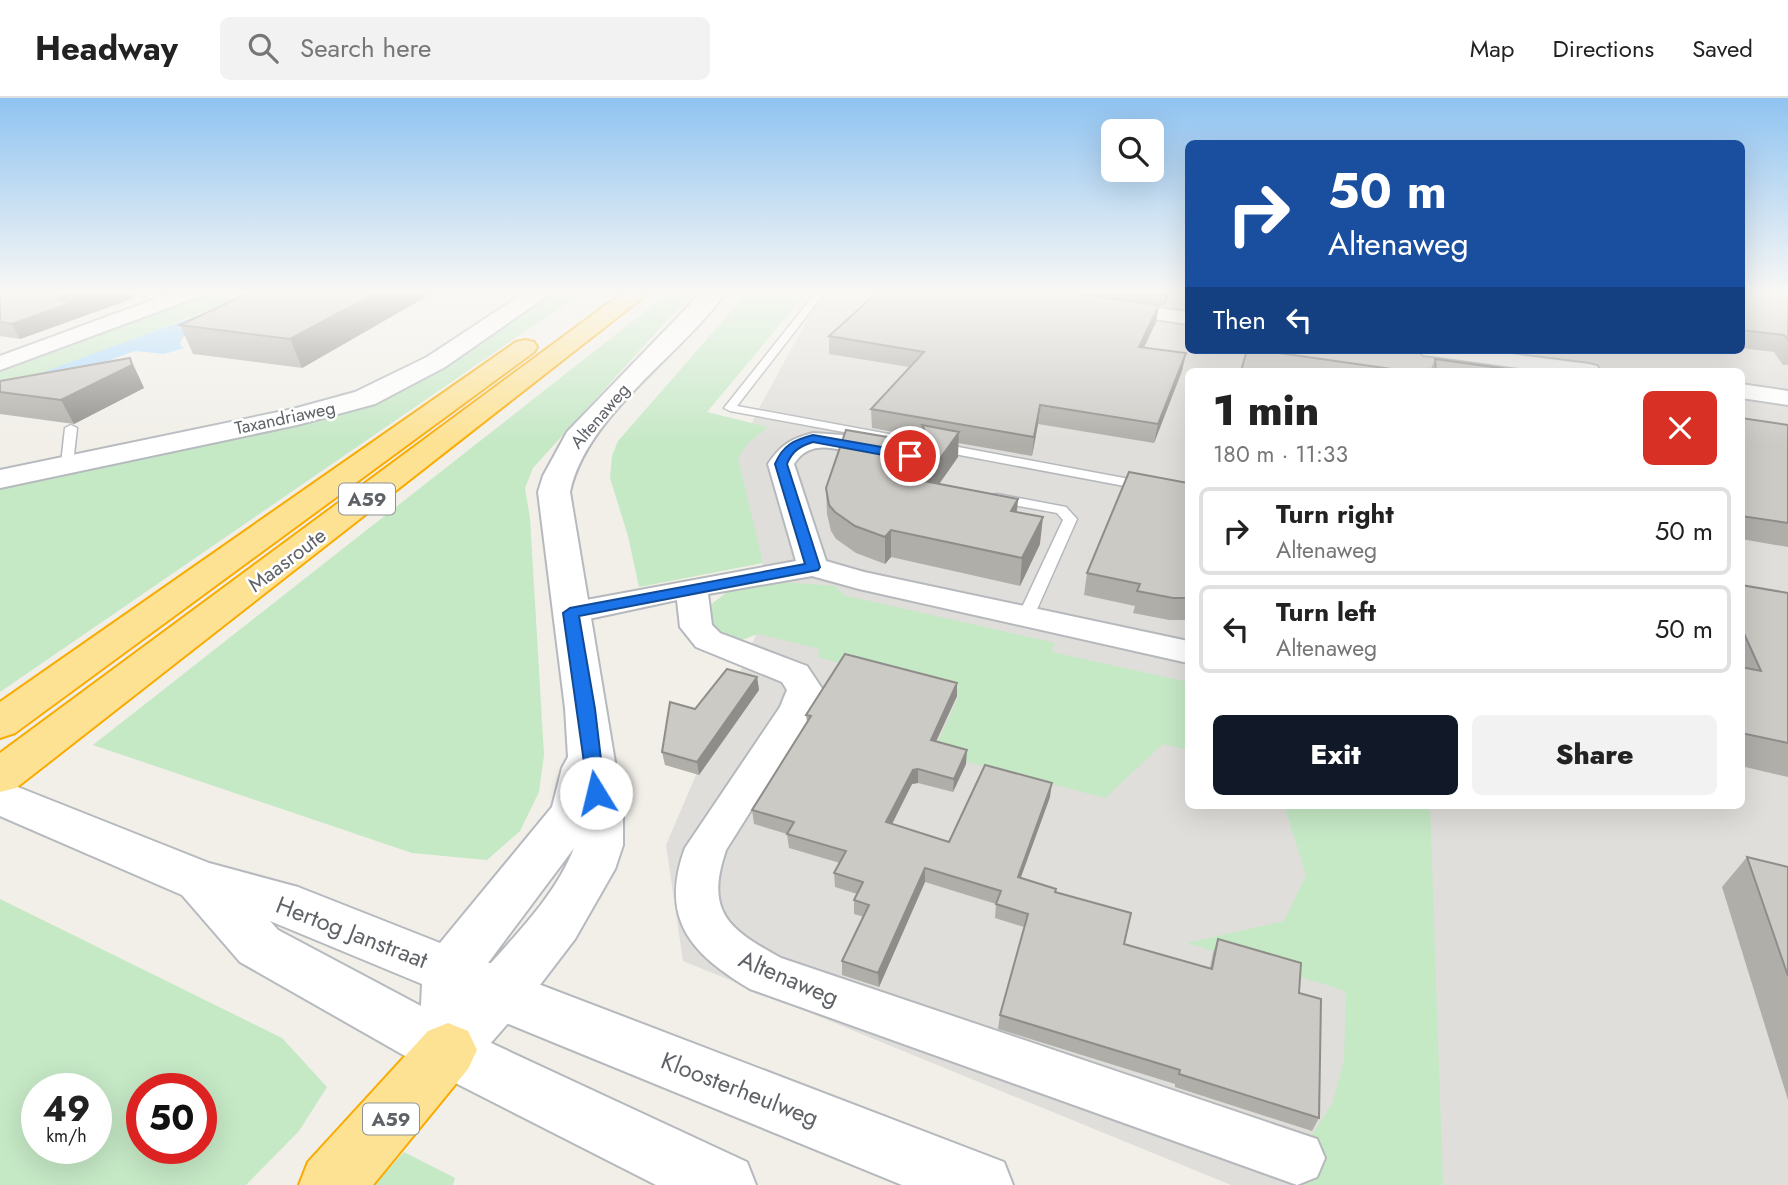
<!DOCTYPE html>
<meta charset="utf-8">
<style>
:root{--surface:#fff;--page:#f2f2f2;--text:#222;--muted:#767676;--line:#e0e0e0;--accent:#111827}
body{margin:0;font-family:Jost,sans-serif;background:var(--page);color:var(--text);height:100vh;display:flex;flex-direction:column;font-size:26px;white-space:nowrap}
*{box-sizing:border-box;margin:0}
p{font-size:23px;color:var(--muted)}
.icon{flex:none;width:38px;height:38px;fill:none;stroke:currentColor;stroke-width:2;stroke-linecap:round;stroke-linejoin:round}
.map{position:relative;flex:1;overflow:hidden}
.side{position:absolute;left:1185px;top:270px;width:560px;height:441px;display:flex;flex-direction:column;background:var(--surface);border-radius:10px;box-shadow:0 7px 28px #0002}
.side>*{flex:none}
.top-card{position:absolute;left:1185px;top:42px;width:560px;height:214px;border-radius:10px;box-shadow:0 7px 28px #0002;background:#1a4fa0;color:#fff;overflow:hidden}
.buttons{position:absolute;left:1101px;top:21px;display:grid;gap:14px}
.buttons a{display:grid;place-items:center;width:63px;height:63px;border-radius:10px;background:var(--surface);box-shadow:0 7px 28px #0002;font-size:35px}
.speed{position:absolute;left:21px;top:975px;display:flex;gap:14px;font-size:35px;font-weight:700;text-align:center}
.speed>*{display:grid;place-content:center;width:91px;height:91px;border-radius:50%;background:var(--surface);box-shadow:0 7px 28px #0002;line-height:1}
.speed small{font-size:18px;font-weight:400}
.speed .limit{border:10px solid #d22;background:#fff;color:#111}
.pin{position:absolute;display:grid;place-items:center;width:60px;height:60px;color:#fff;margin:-30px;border:4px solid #fff;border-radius:50%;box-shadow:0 2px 7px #0007}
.me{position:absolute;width:77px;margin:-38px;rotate:351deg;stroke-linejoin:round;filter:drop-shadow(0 0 5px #0008)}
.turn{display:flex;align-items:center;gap:24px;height:147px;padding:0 28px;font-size:32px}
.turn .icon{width:91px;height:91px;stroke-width:2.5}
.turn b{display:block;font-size:49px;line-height:60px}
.then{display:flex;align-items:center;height:66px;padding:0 28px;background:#0003;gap:14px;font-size:26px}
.round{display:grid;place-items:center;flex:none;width:74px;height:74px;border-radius:10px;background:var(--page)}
.summary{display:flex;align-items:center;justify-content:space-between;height:119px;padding:0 28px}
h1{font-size:42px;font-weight:800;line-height:52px}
.primary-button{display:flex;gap:14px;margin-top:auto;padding:14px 28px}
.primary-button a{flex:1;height:80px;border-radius:10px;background:var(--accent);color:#fff;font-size:28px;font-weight:800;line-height:80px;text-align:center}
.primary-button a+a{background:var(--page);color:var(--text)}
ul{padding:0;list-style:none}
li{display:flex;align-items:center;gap:21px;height:88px;margin:0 14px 10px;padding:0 14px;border:4px solid var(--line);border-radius:10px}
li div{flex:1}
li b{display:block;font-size:26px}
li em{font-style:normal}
header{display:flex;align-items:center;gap:42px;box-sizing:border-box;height:98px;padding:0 35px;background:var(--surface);border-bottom:2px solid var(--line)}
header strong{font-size:33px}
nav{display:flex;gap:38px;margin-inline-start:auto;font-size:24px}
.search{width:490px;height:63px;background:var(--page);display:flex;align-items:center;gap:18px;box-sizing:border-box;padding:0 24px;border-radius:10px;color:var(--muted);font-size:26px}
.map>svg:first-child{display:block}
.industrial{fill:#e0deda;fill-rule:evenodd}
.green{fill:#c5e8c5;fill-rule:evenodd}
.water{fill:#aadaff}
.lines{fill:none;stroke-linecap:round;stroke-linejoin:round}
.service-casing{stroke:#b5b8bc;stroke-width:3}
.minor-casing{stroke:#b5b8bc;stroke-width:4}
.tertiary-casing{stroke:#b5b8bc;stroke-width:4}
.secondary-casing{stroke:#b6babf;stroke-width:4}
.motorway-casing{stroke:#f9ab00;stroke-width:4}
.service{fill:#fff;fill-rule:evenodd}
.minor{fill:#fff;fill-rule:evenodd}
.tertiary{fill:#fff;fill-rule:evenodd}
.secondary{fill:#fff;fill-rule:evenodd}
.motorway{fill:#fde293;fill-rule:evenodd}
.wall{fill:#afaea9}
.shaded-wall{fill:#8f8d8a}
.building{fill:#cccac5;stroke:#8f8d8a;stroke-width:2}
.route{fill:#1a73e8;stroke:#114b97;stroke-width:2}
.labels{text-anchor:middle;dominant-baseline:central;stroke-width:5;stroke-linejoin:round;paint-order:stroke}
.far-street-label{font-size:18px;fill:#5f6368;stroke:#fff}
.shield{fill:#fff;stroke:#8f9295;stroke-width:2}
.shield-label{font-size:19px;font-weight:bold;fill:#5f6368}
.street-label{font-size:21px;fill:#5f6368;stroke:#fff}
.near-street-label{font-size:24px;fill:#5f6368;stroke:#fff}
</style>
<header>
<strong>Headway</strong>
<div class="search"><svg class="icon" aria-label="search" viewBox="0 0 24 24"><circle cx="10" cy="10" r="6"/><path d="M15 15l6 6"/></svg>Search here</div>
<nav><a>Map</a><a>Directions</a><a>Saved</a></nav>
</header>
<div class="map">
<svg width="1788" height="1087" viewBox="0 0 1788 1087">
<rect width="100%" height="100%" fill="#f1efe8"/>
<path class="industrial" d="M823,193H1188V252H1741V193H1788V1087H1231L683,863L666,747L775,492L724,386L757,314ZM1188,273H1741V707H1188Z"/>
<path class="green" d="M201,193H256L88,259L0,290V267Z
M554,193H584L0,594V390L367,310L435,275Z
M671,193H699L670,219L533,370L525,390L530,420L544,657L539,694L520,733L487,762L412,755L93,647Z
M749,193H808L707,314L768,329L748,345L738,360L763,465L639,489L628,438L610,380L612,358L618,343Z
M781,484L836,488L843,497L1055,545L1052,554L1188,584V652L1163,646L1105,700L933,655L959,597L817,559L820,551L758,536L734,545C718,535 707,528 709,508L727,494Z
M1284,707H1430L1443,1087H1306L1307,1044L1332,1006L1344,962L1346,893L1187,845L1284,823L1306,777Z
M0,801L282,940L327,989L299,1033L246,1087H0ZM37,990H96V1050H37ZM142,990H201V1050H142Z
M404,1054L455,1080L453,1087H374Z"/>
<path class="water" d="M226,207L182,240L180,246L184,250L164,256L135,253L54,282L0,290Z"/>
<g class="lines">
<g class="service-casing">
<path id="service" d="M123,193H144L179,202L174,205Z
M817,193H826L737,308L894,337L898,338V344L730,313L724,310Z
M71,327L77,330L73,366L67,370L61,366L65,330Z
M937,345L1188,392V400L933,352V346Z
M997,396L1066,409L1077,421L1034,518L1026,523L1018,518L1063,422L1057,415L992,403V397Z"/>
</g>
<g class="minor-casing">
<path id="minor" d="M177,193H205L203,197L0,272V258Z
M1113,204L1188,214V226L1106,214L1103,210L1106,206Z
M1420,252H1480L1589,266L1597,268L1600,273H1540L1431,258L1423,257Z
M1741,286L1788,293V307L1741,300Z
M813,335L842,337L894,349L898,354L894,359C862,367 817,329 794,366L826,463L864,474L1188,543V565L859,491L812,478L708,496L712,527L720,535L807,568L823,592L815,611L726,752C705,814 728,831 781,860L1317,1041L1325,1060L1317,1079L1297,1087L750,891C691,856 659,821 685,750L780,609L787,592L782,584L696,549L680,529L677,502L570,525L559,522L554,515L559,508L570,505L796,463L768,366C781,347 790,341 813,335Z"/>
</g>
<g class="tertiary-casing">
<path id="tertiary" d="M499,871L1004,1064L1013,1087H902L479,914L471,896L479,878Z
M448,925L747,1064L756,1087H656L428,971L419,952L428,933Z"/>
</g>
<g class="secondary-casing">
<path id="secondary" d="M527,193H554L445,269L375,306L297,327L0,390V372L293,311L355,294L427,259Z
M703,193H727C681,258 587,316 570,394L623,712V747L615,771L575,841L530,900L468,971L448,979L428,971L240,864L182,797L0,718V682L209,765L298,789L440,845L552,709L562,670L568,659L565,610L538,394L543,378L567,334ZM574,750C557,794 522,830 491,865H488ZM270,823L422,886L421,908L278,832Z"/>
</g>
<g class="motorway-casing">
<path id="motorway" d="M625,193H651L16,690L0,694V655Z
M525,242L534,244L537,249L534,254L15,635L0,640V604L516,244Z
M448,925L468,933L477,952L468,971L373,1087H299L308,1064L428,933Z"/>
</g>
<use href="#service" class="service"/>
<use href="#minor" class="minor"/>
<use href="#tertiary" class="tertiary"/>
<use href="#secondary" class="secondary"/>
<use href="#motorway" class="motorway"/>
</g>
<path class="wall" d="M0,193H131L134,200L20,241L0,238Z
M436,193L302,270L193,256L180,227Z
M1060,193H1171L1164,208Z
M1741,193H1788V267H1783L1774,254L1741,250Z
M1159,207L1156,224L1144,249L1186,255L1182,273L1154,345L1038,326L1032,358L958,345V359L939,386L1018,401L1017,414L1040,446L1020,488L891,459L885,466L856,455L836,441L831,433L827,416L826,390L911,343L921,339L872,330L871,311L909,269L829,256V238Z
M130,260L144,290L74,326L0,316V283Z
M1435,261L1522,273H1430Z
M1741,320L1788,327V449L1741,441Z
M1188,385V522H1169L1133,515L1135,508L1084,497L1087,475Z
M1741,487L1788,495V679L1741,668Z
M757,579L759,592L699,677L665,667L662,654L695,611Z
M957,585V598L936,644L966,666L953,694L918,685L912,686L892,726L949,744L1050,699L1020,780L1056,794L1124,846L1210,870L1213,855L1218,841L1299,895L1319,1020L1312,1033L1175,989V986L998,931L1000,917L1024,829L995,820L996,806L925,784L879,889L842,877V863L864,819L854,816V802L857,796L835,789L834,775L840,765L789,750L787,736L754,726L752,712L807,624L806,617Z
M1747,759L1788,769V1002L1722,789Z"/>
<path class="shaded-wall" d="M54,193L28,205L19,194Z
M72,193H131L134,200L20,241L12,226L60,198Z
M380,193H436L302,270L290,241Z
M1166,193H1171L1164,208Z
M1159,207L1156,224L1136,267L1139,249Z
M1186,255L1182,273L1154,345L1158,326Z
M130,260L144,290L74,326L61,302Z
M1040,307L1038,326L1032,358L1034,339Z
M959,334L958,359L923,409L924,383Z
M1018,401L1015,427L1011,413Z
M1043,419L1040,446L1020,488L1022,460Z
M891,432V459L885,466V439Z
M757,579L759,592L699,677L697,664Z
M957,585V598L930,656L931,642Z
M967,652L966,666L953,694L954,681Z
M918,671V685L912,686L886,738V724L913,672Z
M1052,685L1050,699L1016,793L1018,779Z
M925,770V784L879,889L878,875Z"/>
<path class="building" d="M0,193H19L30,197L38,193H72L60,198L59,202L70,205L104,193L12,226L0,224Z
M253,193H380L290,241L180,227Z
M879,193H1055L1159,207L1139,249L1186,255L1158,326L1040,307L1034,339L871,311L924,254L829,238Z
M1741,193H1788V242L1784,237L1741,232Z
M1247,252H1258L1406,273H1241Z
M130,260L132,267L61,302L0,294V283Z
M1435,261L1522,273H1436Z
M1741,320L1788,327V425L1741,418Z
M922,327L959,334L924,383L1018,401L1011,413L1043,419L1022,460L891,432L885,439L855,428L835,414L829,407L826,390L846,332L911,343L920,340L926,335Z
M1129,374L1188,385V500H1173L1137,493L1140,486L1087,475Z
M1741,487L1788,495V645L1741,635V569L1761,573L1741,529Z
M845,556L957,585L931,642L967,652L954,681L918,671L913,672L886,724L949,744L985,667L1052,685L1018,779L1056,791L1055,794L1131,815L1124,846L1212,871L1218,841L1301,865L1299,895L1321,901L1319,1020L1179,976L1180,972L1000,917L1028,816L996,806L1001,793L925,770L878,875L842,863L869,807L854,802L863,784L834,775L846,753L787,736L794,724L752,712L811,618L806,617Z
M727,571L757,579L697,664L662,654L670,604L695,611Z
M1747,759L1788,769V878Z"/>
<linearGradient id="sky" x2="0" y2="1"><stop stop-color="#8fc3f1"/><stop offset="0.56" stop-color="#f9f8f5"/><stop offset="1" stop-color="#f9f8f5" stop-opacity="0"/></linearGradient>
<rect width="1788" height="346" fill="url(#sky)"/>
<path class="route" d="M813,337L910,354L916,358L910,362L813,344C800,348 792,353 787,366L820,469L818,472L579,518L595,611L605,695L602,700H589L563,515L570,510L805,466L775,366C783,347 794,342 813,337Z"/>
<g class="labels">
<g class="far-street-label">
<text transform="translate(600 318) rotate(-49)">Altenaweg</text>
<text transform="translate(285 320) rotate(-12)">Taxandriaweg</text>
</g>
<g class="shield">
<rect x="339" y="385.5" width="56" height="31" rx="5"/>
<rect x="363" y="1005.5" width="56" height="31" rx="5"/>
</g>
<g class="shield-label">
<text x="367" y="401">A59</text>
<text x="391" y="1021">A59</text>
</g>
<g class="street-label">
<text transform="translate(287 462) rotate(-37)">Maasroute</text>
</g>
<g class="near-street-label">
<text transform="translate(352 834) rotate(21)">Hertog Janstraat</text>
<text transform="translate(789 880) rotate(23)">Altenaweg</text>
<text transform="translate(740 991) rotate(21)">Kloosterheulweg</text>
</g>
</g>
</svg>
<div class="buttons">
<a><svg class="icon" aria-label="search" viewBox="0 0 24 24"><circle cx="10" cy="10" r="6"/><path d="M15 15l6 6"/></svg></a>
</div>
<div class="speed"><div>49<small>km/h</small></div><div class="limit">50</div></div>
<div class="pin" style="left:910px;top:358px;background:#d93025"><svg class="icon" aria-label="arrive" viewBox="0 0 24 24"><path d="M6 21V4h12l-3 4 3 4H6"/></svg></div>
<svg class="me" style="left:596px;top:695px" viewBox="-20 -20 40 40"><circle r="19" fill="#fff"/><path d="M0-13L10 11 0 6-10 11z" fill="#1a73e8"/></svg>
<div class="top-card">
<div class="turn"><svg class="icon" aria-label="right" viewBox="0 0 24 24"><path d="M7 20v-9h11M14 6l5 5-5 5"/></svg><div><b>50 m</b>Altenaweg</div></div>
<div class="then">Then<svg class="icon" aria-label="left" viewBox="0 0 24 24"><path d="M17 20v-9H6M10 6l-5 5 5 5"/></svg></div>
</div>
<section class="side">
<div class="summary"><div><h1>1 min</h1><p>180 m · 11:33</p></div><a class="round" style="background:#d93025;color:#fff"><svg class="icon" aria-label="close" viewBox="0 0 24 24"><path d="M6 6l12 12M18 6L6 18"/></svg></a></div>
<ul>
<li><svg class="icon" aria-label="right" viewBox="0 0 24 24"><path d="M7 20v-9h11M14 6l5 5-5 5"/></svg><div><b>Turn right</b><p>Altenaweg</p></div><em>50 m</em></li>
<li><svg class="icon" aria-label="left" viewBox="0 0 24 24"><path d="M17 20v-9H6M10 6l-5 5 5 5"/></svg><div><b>Turn left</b><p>Altenaweg</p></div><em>50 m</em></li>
</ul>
<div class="primary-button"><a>Exit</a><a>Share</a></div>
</section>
</div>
